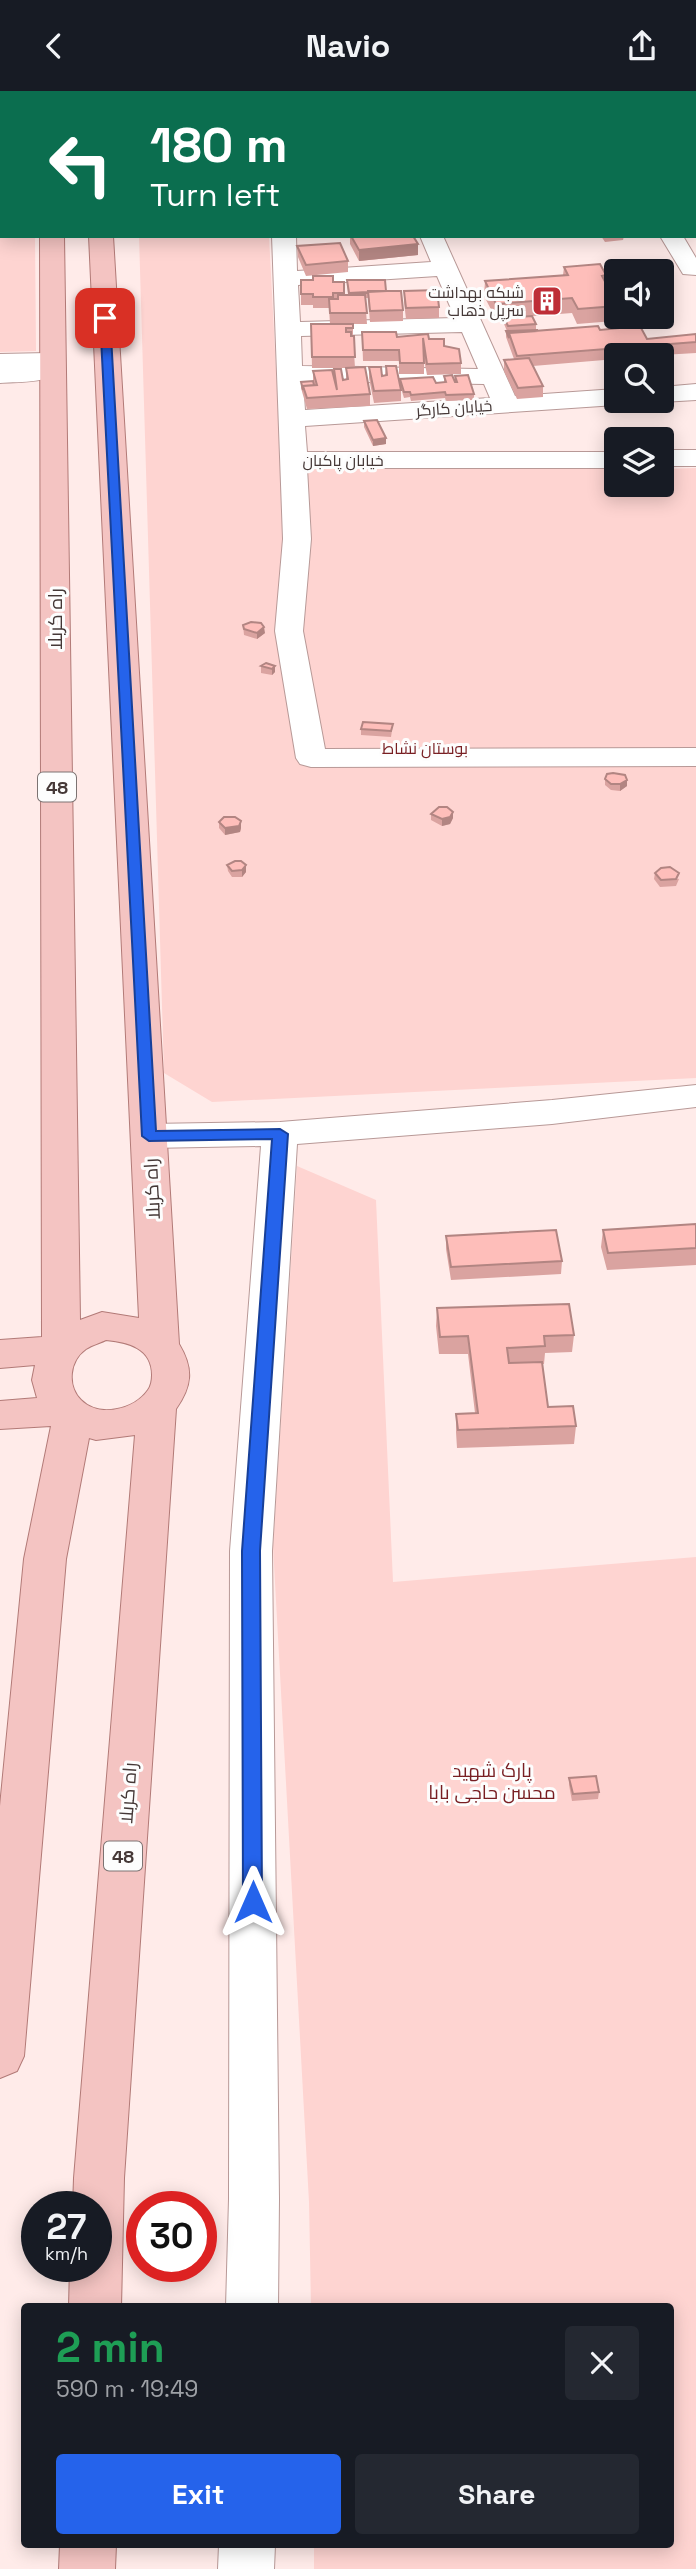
<!DOCTYPE html>
<meta charset="utf-8">
<style>
:root{--surface:#171b24;--page:#242831;--text:#f1f3f6;--muted:#9ea1a6;--accent:#2563eb}
body{margin:0;font-family:"Space Grotesk",Cairo,sans-serif;background:var(--page);color:var(--text);height:100vh;display:flex;flex-direction:column;font-size:26px;white-space:nowrap}
*{box-sizing:border-box;margin:0}
p{font-size:23px;color:var(--muted)}
.icon{flex:none;width:38px;height:38px;fill:none;stroke:currentColor;stroke-width:2;stroke-linecap:round;stroke-linejoin:round}
.map{position:relative;flex:1;overflow:hidden}
.details{position:absolute;left:21px;top:2212px;width:653px;height:245px;display:flex;flex-direction:column;background:var(--surface);border-radius:7px;box-shadow:0 4px 18px #0003}
.details>*{flex:none}
.hud{position:absolute;left:0px;top:0px;width:696px;height:147px;box-shadow:0 4px 18px #0003;background:#0b6e4f;color:#fff;overflow:hidden}
.buttons{position:absolute;left:604px;top:168px;display:grid;gap:14px}
.buttons a{display:grid;place-items:center;width:70px;height:70px;border-radius:7px;background:var(--surface);box-shadow:0 4px 18px #0003;font-size:35px}
.speed{position:absolute;left:21px;top:2100px;display:flex;gap:14px;font-size:35px;font-weight:700;text-align:center}
.speed>*{display:grid;place-content:center;width:91px;height:91px;border-radius:50%;background:var(--surface);box-shadow:0 4px 18px #0003;line-height:1}
.speed small{font-size:18px;font-weight:400}
.speed .limit{border:10px solid #d22;background:#fff;color:#111}
.pin{position:absolute;display:grid;place-items:center;width:60px;height:60px;color:#fff;margin:-30px;border-radius:14px;box-shadow:0 4px 10px #0006}
.me{position:absolute;width:77px;margin:-38px;rotate:0deg;stroke-linejoin:round;filter:drop-shadow(0 0 5px #0008)}
.turn{display:flex;align-items:center;gap:24px;height:147px;padding:0 35px;font-size:32px}
.turn .icon{width:91px;height:91px;stroke-width:2.5}
.turn b{display:block;font-size:49px;line-height:60px}
.round{display:grid;place-items:center;flex:none;width:74px;height:74px;border-radius:7px;background:var(--page)}
.summary{display:flex;align-items:center;justify-content:space-between;height:119px;padding:0 35px}
h1{font-size:42px;font-weight:800;line-height:52px;color:#1e9e55}
.primary-button{display:flex;gap:14px;margin-top:auto;padding:14px 35px}
.primary-button a{flex:1;height:80px;border-radius:7px;background:var(--accent);color:#fff;font-size:28px;font-weight:800;line-height:80px;text-align:center}
.primary-button a+a{background:var(--page);color:var(--text)}
header{display:flex;justify-content:space-between;align-items:center;height:91px;padding:0 35px;background:var(--surface);font-size:32px;font-weight:800}
.map>svg:first-child{display:block}
.green{fill:#fed4d1}
.lines{fill:none;stroke-linecap:round;stroke-linejoin:round}
.minor-casing{stroke:#b89997;stroke-width:2}
.major-casing{stroke:#b27a77;stroke-width:2}
.minor{fill:#fff;fill-rule:evenodd}
.major{fill:#f4c4c2;fill-rule:evenodd}
.wall{fill:#daa3a0}
.shaded-wall{fill:#b28582}
.building{fill:#febeba;stroke:#b28582;stroke-width:2}
.route{fill:#2563eb;stroke:#184099;stroke-width:2}
.labels{text-anchor:middle;dominant-baseline:central;stroke-width:6;stroke-linejoin:round;paint-order:stroke}
.far-poi-label{font-size:16px;fill:#453837;stroke:#fdfdfd;text-anchor:end}
.far-street-label{font-size:16px;fill:#453837;stroke:#fdfdfd}
.far-park-label{font-size:16px;fill:#781e22;stroke:#fdfdfd}
.shield{fill:#fdfdfd;stroke:#7c7372;stroke-width:2}
.shield-label{font-size:18px;font-weight:bold;fill:#453837}
.street-label{font-size:19px;fill:#453837;stroke:#fdfdfd}
.park-label{font-size:19px;fill:#781e22;stroke:#fdfdfd}
</style>
<header><svg class="icon" aria-label="back" viewBox="0 0 24 24"><path d="M15 5l-7 7 7 7"/></svg>Navio<svg class="icon" aria-label="share" viewBox="0 0 24 24"><path d="M12 15V3M7 8l5-5 5 5M5 13v7h14v-7"/></svg></header>
<div class="map">
<svg width="696" height="2478" viewBox="0 0 696 2478">
<rect width="100%" height="100%" fill="#ffebe9"/>
<path class="green" d="M0,143L35,145L36,260L0,261Z
M139,145H269L281,375L616,378V394H662V378L696,377V987L212,1011L164,982Z
M297,1075L376,1109L393,1491L696,1466V2478H314V2454H670V2216L311,2215L309,2111L273,1455Z"/>
<g class="lines">
<g class="minor-casing">
<path id="minor" d="M0,16H2V29H0Z
M695,122H696V138H695Z
M272,145H296L297,180L431,171L420,145H443L515,305L616,298V310H626L616,314L305,335L307,361H616V377H307L311,448L303,540L325,658L696,657V675L311,676L300,673L296,667L275,540L283,448ZM437,185L455,227L300,231L298,194ZM462,241L478,278L302,275L301,245ZM303,290L484,293L490,307L305,319Z
M660,145H683L696,167V184L683,183Z
M48,262C57,264 60,267 65,274C51,294 22,290 0,292V263Z
M696,293V309L662,311L659,310H662V296Z
M662,359H696V375H662Z
M696,994V1016L552,1033L297,1053L272,1460L279,2108L278,2216H226L229,2108L230,1460L261,1055L149,1057L136,1053L131,1045L136,1037L149,1033L280,1031L552,1009Z
M219,2454H275L274,2478H218Z"/>
</g>
<g class="major-casing">
<path id="major" d="M40,0H62V2H40Z
M82,0H104V2H82Z
M40,145H64L80,1229L102,1221L139,1227L89,145H113L179,1253C194,1278 192,1295 176,1318L124,2087L121,2216H69L70,2175H96V2116H73L74,2087L135,1344L96,1349L89,1347L66,1468L24,1965L17,1980L0,1987V1715L24,1468L51,1335L0,1338V1310L37,1307L32,1289L35,1274L0,1277V1249L42,1246ZM106,1249C128,1251 152,1257 152,1284C152,1289 151,1295 148,1299C134,1319 99,1327 81,1309C67,1295 69,1270 86,1258C92,1254 100,1252 106,1249Z
M60,2454H116L115,2478H59Z"/>
</g>
<use href="#minor" class="minor"/>
<use href="#major" class="major"/>
</g>
<path class="wall" d="M317,0H380L381,2H318Z
M651,0H695L696,1V17H695L696,19V75L695,74V2H651Z
M350,145H413L418,164L359,170L350,153Z
M601,145H624L623,149L605,151Z
M297,155L348,170V181L306,185L298,166Z
M564,176L606,184V192L610,200H616V226H626V229L577,233L572,222L496,228L484,205L485,190L563,184Z
M347,189L386,200L403,219V230L370,231L368,207H365L367,233H353V245L355,277L370,303V315L307,318L301,297V291H313V280L334,289V278L343,289L346,288V277H312L311,233H330L329,217H313V214H301V203L333,191H344V204H348Z
M404,200L439,216V227L406,228L404,211Z
M504,227L536,233V239L537,240L600,239L647,248L696,243V262L662,264H616V268L533,275L543,295V306L517,308L504,280V269L514,268L506,246V240H507L504,233Z
M362,241L397,246L429,248L444,255L461,272V283L427,284L424,268V283H399V270H363Z
M386,275L401,299V310L374,312L369,287V276L382,285L385,284Z
M444,285L455,291V285L474,303V309L446,310L445,307L411,310L410,306L404,307L400,294V288L436,292L444,291Z
M364,330L386,347V353L373,355L364,336Z
M243,534L265,542L257,548L244,544Z
M261,575H275V581L272,584L261,582Z
M393,633L391,646L361,644V638Z
M605,688L627,695L620,700L611,699L605,694Z
M453,721V727L450,733L442,735L431,729V723Z
M241,730V737L240,741L225,744L219,737V731Z
M227,774H246V781L242,786H232L228,780Z
M655,782L679,788L676,795L660,796L654,788Z
M696,1133V1174L607,1179L601,1156L603,1139Z
M446,1145L562,1170L561,1183L451,1189L446,1158Z
M437,1217L574,1244L572,1261L545,1262L544,1273H542L548,1316L576,1335L574,1353L457,1357L456,1341V1323L475,1322L468,1263H439L436,1235Z
M569,1687L599,1701L598,1708L572,1710L569,1694Z"/>
<path class="shaded-wall" d="M418,153V164L359,170V159Z
M386,347V353L373,355V349Z
M264,536L265,542L257,548V542Z
M275,575V581L272,584V578Z
M627,689V695L620,700V693Z
M453,721V727L450,733L442,735V728Z
M241,730V737L240,741L225,744V737Z
M246,774V781L242,786V779Z"/>
<path class="building" d="M328,0H380L381,2H330Z
M652,0H695L696,1V7H695V2H654Z
M695,23H696V38H695Z
M695,42H696V64L695,62Z
M351,145H413L418,153L359,159Z
M340,152L348,170L306,174L297,155Z
M600,173L606,184L602,185L610,200H616V215L578,218L572,207L496,213L485,190L568,184L564,176Z
M313,185H333V191H344V202H333V206H313V203H301V189H313Z
M347,189H385L386,200L349,202Z
M437,199L439,216L406,217L404,200Z
M368,200H401L403,219L370,220Z
M338,204H365L367,222H330L329,208H338Z
M532,225L536,233L508,235L504,227Z
M311,233H353V237H346V241H351V245H354L355,266H312Z
M598,235L600,239L640,235L647,248L696,243V251L517,265L509,242Z
M537,239V240L509,242V247L506,240Z
M362,241H396L397,246L428,243L429,248H444V255L459,258L461,272L427,273L423,247L424,272H400L399,259H363Z
M529,267L543,295L518,297L504,269Z
M386,275H396L401,299L374,300L369,276H381L382,285L387,284Z
M365,276L370,303L307,307L303,295L317,294L313,280L332,279L337,299L334,278H341L343,289L348,288L346,277Z
M452,284L455,291H457L455,285L468,284L474,303L446,304L445,301L411,304L410,301H404L400,288L433,286L436,292L446,291L444,285Z
M313,290L314,294L303,295V299L301,291Z
M377,329L386,347L373,349L364,330Z
M251,531L261,532L264,536L257,542L244,538L243,534Z
M266,572L275,575L272,578L261,575Z
M363,631L393,633L391,640L361,638Z
M613,682L625,684L627,689L620,693H611L605,688L607,683Z
M439,716H447L453,721L450,726L442,728L431,723Z
M224,726H235L241,730L239,735L225,737L219,731Z
M235,770H241L246,774L242,779L232,780L227,774Z
M670,776L679,782L676,788L661,789L655,782L661,777Z
M696,1133V1157L608,1162L603,1139Z
M556,1139L562,1170L451,1176L446,1145Z
M569,1213L574,1244L544,1245L545,1255L507,1257L509,1272L542,1271L548,1316L573,1315L576,1335L458,1339L456,1323L478,1322L468,1245L440,1246L437,1217Z
M596,1685L599,1701L573,1703L569,1687Z"/>
<path class="route" d="M105,224L110,227L156,1040L280,1038L288,1043L260,1460L262,1811L259,1817L253,1819L246,1817L243,1811L242,1460L272,1048L149,1050L142,1045L100,227Z"/>
<defs>
<g id="building-square" transform="scale(1.575)"><rect x="-9" y="-9" width="18" height="18" rx="4" fill="#be2e37" stroke="#fdfdfd"/><path d="M-4-6H4V6H1V3H-1V6H-4ZM-2.5-4.3h1.7v1.8h-1.7ZM.8-4.3h1.7v1.8H.8ZM-2.5-1h1.7V.8h-1.7ZM.8-1h1.7V.8H.8Z" fill="#fff"/></g>
</defs>
<g fill-rule="evenodd">
<use href="#building-square" x="547" y="210"/>
</g>
<g class="labels">
<g class="far-poi-label">
<text x="524" y="201">شبکه بهداشت<tspan x="524" dy="18">سرپل ذهاب</tspan></text>
</g>
<g class="far-street-label">
<text transform="translate(454 317) rotate(-4)">خیابان کارگر</text>
<text x="343" y="369">خیابان پاکبان</text>
</g>
<g class="far-park-label">
<text x="425" y="657">بوستان نشاط</text>
</g>
<g class="shield">
<rect x="38" y="681.5" width="38" height="29" rx="5"/>
<rect x="104" y="1750.5" width="38" height="29" rx="5"/>
</g>
<g class="shield-label">
<text x="57" y="696">48</text>
<text x="123" y="1765">48</text>
</g>
<g class="street-label">
<text transform="translate(55 528) rotate(-90)">راه کربلا</text>
<text transform="translate(152 1098) rotate(-93)">راه کربلا</text>
<text transform="translate(128 1702) rotate(-86)">راه کربلا</text>
</g>
<g class="park-label">
<text x="492" y="1679">پارک شهید<tspan x="492" dy="22">محسن حاجی بابا</tspan></text>
</g>
</g>
</svg>
<div class="buttons">
<a><svg class="icon" aria-label="sound" viewBox="0 0 24 24"><path d="M4 9h4l5-4v14l-5-4H4zM17 9q2 3 0 6"/></svg></a>
<a><svg class="icon" aria-label="search" viewBox="0 0 24 24"><circle cx="10" cy="10" r="6"/><path d="M15 15l6 6"/></svg></a>
<a><svg class="icon" aria-label="layers" viewBox="0 0 24 24"><path d="M12 4l9 5-9 5-9-5zM3 14l9 5 9-5"/></svg></a>
</div>
<div class="speed"><div>27<small>km/h</small></div><div class="limit">30</div></div>
<div class="pin" style="left:105px;top:227px;background:#d93025"><svg class="icon" aria-label="arrive" viewBox="0 0 24 24"><path d="M6 21V4h12l-3 4 3 4H6"/></svg></div>
<svg class="me" style="left:253px;top:1811px" viewBox="-20 -20 40 40"><path d="M0-17L14 15 0 8-14 15z" fill="#2563eb" stroke="#fff" stroke-width="4"/></svg>
<div class="hud">
<div class="turn"><svg class="icon" aria-label="left" viewBox="0 0 24 24"><path d="M17 20v-9H6M10 6l-5 5 5 5"/></svg><div><b>180 m</b>Turn left</div></div>
</div>
<section class="details">
<div class="summary"><div><h1>2 min</h1><p>590 m · 19:49</p></div><a class="round"><svg class="icon" aria-label="close" viewBox="0 0 24 24"><path d="M6 6l12 12M18 6L6 18"/></svg></a></div>
<div class="primary-button"><a>Exit</a><a>Share</a></div>
</section>
</div>
